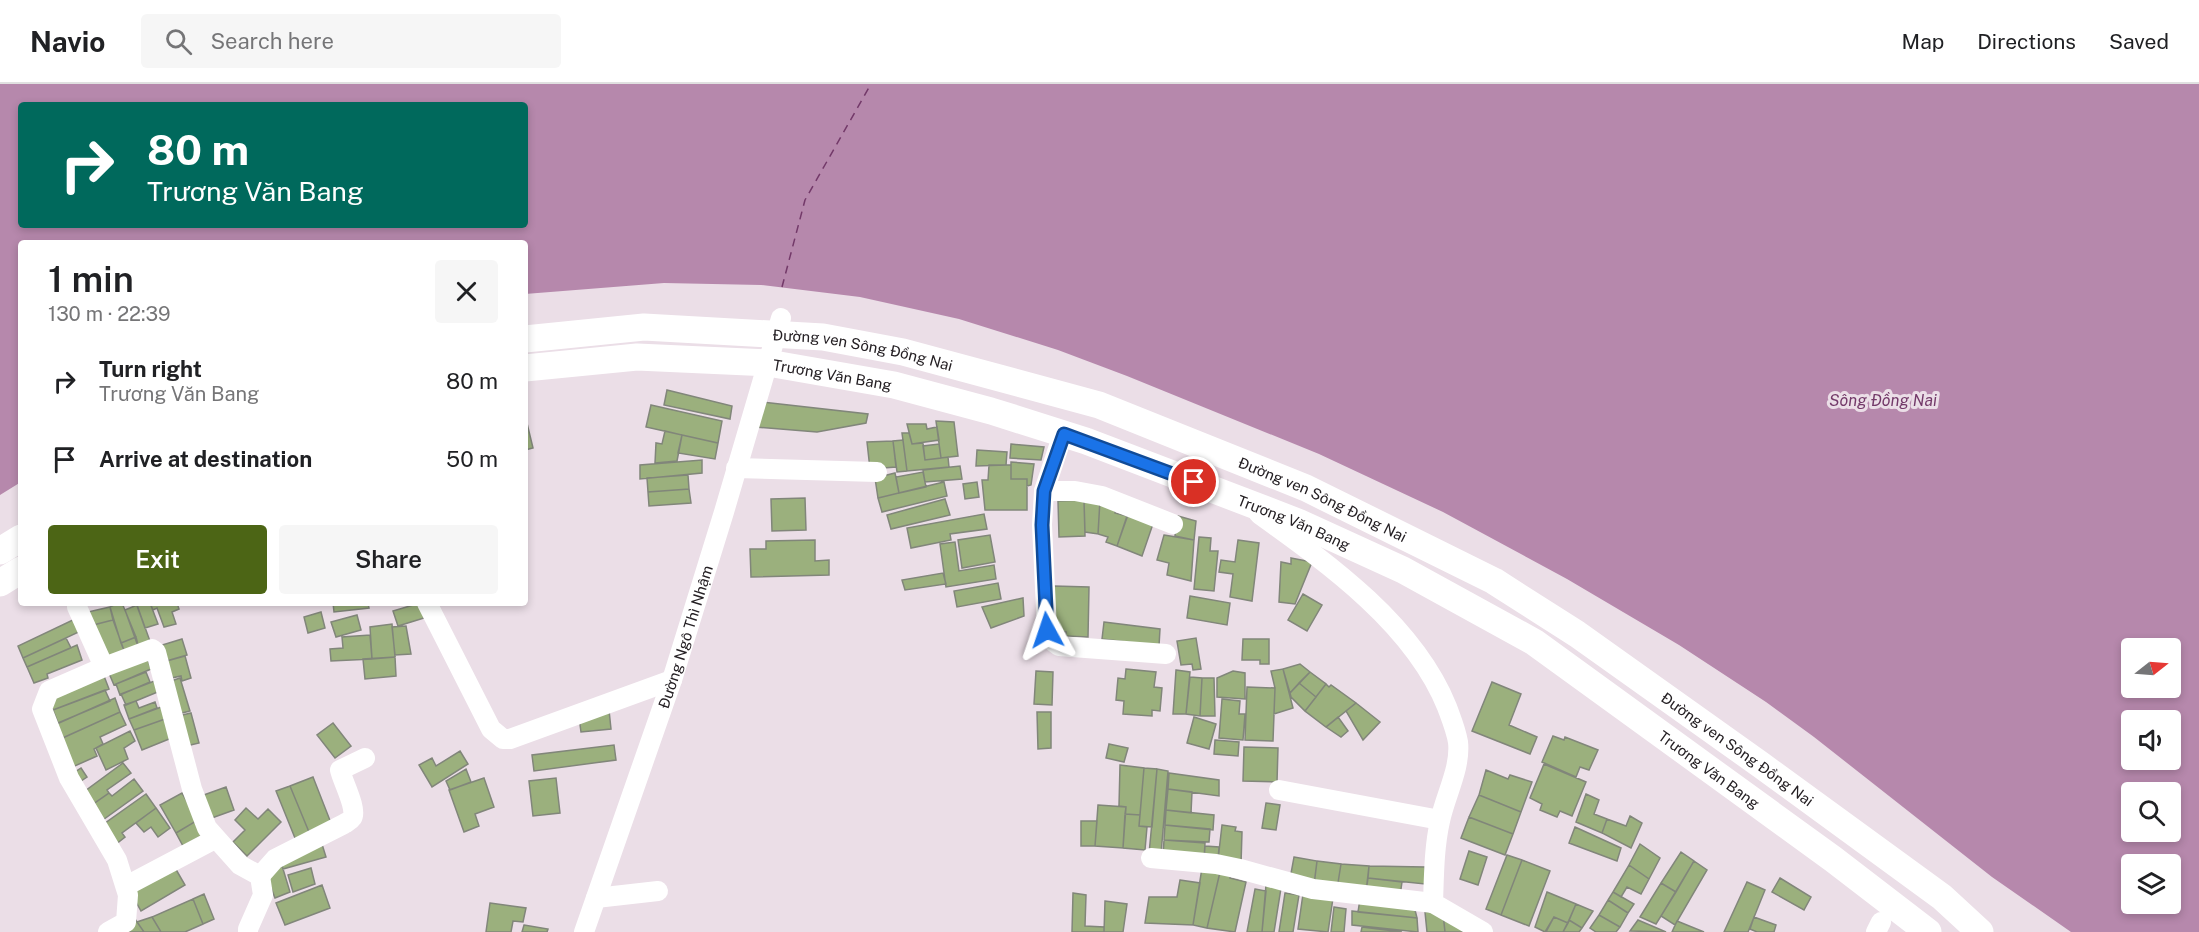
<!DOCTYPE html>
<meta charset="utf-8">
<style>
:root{--surface:#fff;--page:#f6f6f6;--text:#202124;--muted:#757577;--line:#e0e0e0;--accent:#4c6515}
body{margin:0;font-family:"Public Sans",sans-serif;background:var(--page);color:var(--text);height:100vh;display:flex;flex-direction:column;font-size:22px;white-space:nowrap}
*{box-sizing:border-box;margin:0}
p{font-size:20px;color:var(--muted)}
.icon{flex:none;width:33px;height:33px;fill:none;stroke:currentColor;stroke-width:2;stroke-linecap:round;stroke-linejoin:round}
.map{position:relative;flex:1;overflow:hidden}
.drawer{position:absolute;left:18px;top:156px;width:510px;height:366px;display:flex;flex-direction:column;background:var(--surface);border-radius:6px;box-shadow:0 3px 9px #0003}
.drawer>*{flex:none}
.top-card{position:absolute;left:18px;top:18px;width:510px;height:126px;border-radius:6px;box-shadow:0 3px 9px #0003;background:#00695c;color:#fff;overflow:hidden}
.needle{width:39px;rotate:73deg}
.tools{position:absolute;left:2121px;top:554px;display:grid;gap:12px}
.tools a{display:grid;place-items:center;width:60px;height:60px;border-radius:6px;background:var(--surface);box-shadow:0 3px 9px #0003;font-size:30px}
.pin{position:absolute;display:grid;place-items:center;width:51px;height:51px;color:#fff;margin:-26px;border:3px solid #fff;border-radius:50%;box-shadow:0 2px 6px #0007}
.me{position:absolute;width:66px;margin:-33px;rotate:355deg;stroke-linejoin:round;filter:drop-shadow(0 0 4px #0008)}
.turn{display:flex;align-items:center;gap:21px;height:126px;padding:0 30px;font-size:27px}
.turn .icon{width:78px;height:78px;stroke-width:2.5}
.turn b{display:block;font-size:42px;line-height:51px}
.round{display:grid;place-items:center;flex:none;width:63px;height:63px;border-radius:6px;background:var(--page)}
.overview{display:flex;align-items:center;justify-content:space-between;height:102px;padding:0 30px}
h1{font-size:36px;font-weight:600;line-height:45px}
.primary-button{display:flex;gap:12px;margin-top:auto;padding:12px 30px}
.primary-button a{flex:1;height:69px;border-radius:6px;background:var(--accent);color:#fff;font-size:24px;font-weight:600;line-height:69px;text-align:center}
.primary-button a+a{background:var(--page);color:var(--text)}
ul{padding:0;list-style:none}
li{display:flex;align-items:center;gap:18px;height:78px;padding:0 30px}
li div{flex:1}
li b{display:block;font-size:22px}
li em{font-style:normal}
header{display:flex;align-items:center;gap:36px;box-sizing:border-box;height:84px;padding:0 30px;background:var(--surface);border-bottom:2px solid var(--line)}
header strong{font-size:28px}
nav{display:flex;gap:33px;margin-inline-start:auto;font-size:21px}
.search{width:420px;height:54px;background:var(--page);display:flex;align-items:center;gap:15px;box-sizing:border-box;padding:0 21px;border-radius:6px;color:var(--muted);font-size:22px}
.map>svg:first-child{display:block}
.water{fill:#b688ac;fill-rule:evenodd}
.lines{fill:none;stroke-linecap:round;stroke-linejoin:round}
.ferry{stroke:#733969;stroke-width:1.5;stroke-dasharray:8 6;stroke-linecap:butt}
.building{fill:#9bb07d;stroke:#81867a;stroke-width:1.5}
.minor{stroke:#fff;stroke-width:20}
.secondary{stroke:#fff;stroke-width:27}
.route-casing{stroke:#114b97;stroke-width:15}
.route{stroke:#1a73e8;stroke-width:10}
.labels{text-anchor:middle;dominant-baseline:central;stroke-width:6;stroke-linejoin:round;paint-order:stroke}
.street-label{font-size:15px;fill:#252024;stroke:#ebdee7}
.water-label{font-size:16px;font-style:italic;fill:#733969;stroke:#ebdee7}
</style>
<header>
<strong>Navio</strong>
<div class="search"><svg class="icon" aria-label="search" viewBox="0 0 24 24"><circle cx="10" cy="10" r="6"/><path d="M15 15l6 6"/></svg>Search here</div>
<nav><a>Map</a><a>Directions</a><a>Saved</a></nav>
</header>
<div class="map">
<svg width="2199" height="848" viewBox="0 0 2199 848">
<rect width="100%" height="100%" fill="#ebdee7"/>
<path class="water" d="M0,0H2199V848H2071L1992,793L1814,653L1766,618L1679,561L1567,495L1443,428L1319,370L1127,292L1058,266L959,235L860,213L761,201L664,199L525,210V159H21V398L0,411ZM21,21H525V141H21ZM2132,564H2170V603H2132ZM2132,636H2170V675H2132ZM2132,708H2170V747H2132ZM2132,780H2170V819H2132Z"/>
<g class="lines">
<path class="ferry" d="M782,203L805,116L871,0"/>
</g>
<path class="building" d="M667,306L732,322L730,335L664,321Z
M762,318L868,330L866,339L817,348L755,343Z
M651,321L722,337L718,359L646,343Z
M525,331L533,364L525,366Z
M936,337L954,338L958,372L941,374Z
M907,340H926L927,345L937,343L939,356L912,360Z
M665,347L682,351L677,377L655,379L656,359L662,360Z
M902,349H909L912,360L923,359L925,376L948,373L949,383L907,387Z
M682,351L718,359L715,375L678,369Z
M903,356L907,387L897,388L893,357Z
M893,357L896,383L870,385L867,358Z
M939,360L941,374L925,376L923,362Z
M1011,360L1044,363L1041,376L1010,374Z
M977,366L1007,368L1006,381L976,382Z
M702,376V389L640,395V381Z
M1011,378L1034,380L1031,401L1027,402V395H1011Z
M989,381H1011V395H1027V426H985L982,396H988Z
M960,382L962,395L925,398L923,386Z
M923,388L926,403L899,409L896,393Z
M895,389L899,409L878,414L875,394Z
M688,391L689,405L648,408L647,394Z
M944,398L947,412L882,428L878,414Z
M977,398L979,413L965,415L963,400Z
M689,405L691,419L649,422L648,408Z
M805,414L806,446L772,447L771,415Z
M945,415L950,431L891,445L887,431Z
M1084,416L1085,452L1059,453L1058,417Z
M1084,416H1100L1098,450L1085,448Z
M1100,416L1116,419L1115,429L1127,432L1117,462L1106,458L1108,453L1098,450Z
M1130,425L1155,434L1142,472L1117,462Z
M984,430L987,445L950,450L951,456L911,464L907,444Z
M1178,432L1196,437L1194,456L1175,452Z
M990,451L995,478L962,484L958,456Z
M1164,451L1194,456L1191,497L1167,491L1169,479L1157,476Z
M1199,453L1211,454L1210,467H1218L1214,507L1194,505Z
M815,456V477L829,476V491L751,493L750,465H766V457Z
M1238,456L1259,459L1252,517L1230,513L1233,490L1219,488L1221,476L1235,478Z
M955,458L959,487L994,481L996,495L946,503L940,460Z
M1291,474L1312,478L1295,520L1279,518L1281,478L1291,480Z
M943,489L946,500L905,506L902,496Z
M998,499L1001,515L957,523L954,507Z
M1054,502L1089,503L1088,553L1066,552V548L1054,547Z
M1303,510L1322,521L1307,547L1288,536Z
M1190,512L1230,519L1227,541L1187,534Z
M1023,514L1024,532L991,544L982,523Z
M118,519H122L136,553L121,559L110,523Z
M136,519H150L158,540L145,544Z
M150,519H177L179,525L172,528L176,540L164,543L157,524L153,526Z
M333,519H368L369,524L334,528Z
M420,519L424,534L398,542L393,527Z
M137,521L151,560L139,565L125,526Z
M110,523L113,536L93,541L88,528Z
M321,528L325,544L308,549L304,533Z
M357,531L361,546L336,553L331,538Z
M77,534L83,546L23,574L18,562Z
M113,536L125,569L104,577L93,541Z
M1104,538L1160,545L1159,562L1102,555Z
M392,540L395,573L372,575L370,543Z
M406,542L411,570L395,571L392,543Z
M370,551L372,575L331,577L330,565L343,564L342,553Z
M136,553L139,565L125,569L121,559Z
M66,554L71,564L27,583L23,574Z
M1196,554L1201,585L1193,586L1192,580L1181,581L1177,557Z
M182,555L187,571L163,578L159,562Z
M1243,555H1269V580H1260V576H1242Z
M77,561L82,576L47,590L48,594L34,599L27,583Z
M185,572L191,594L182,597L181,592L167,595L163,578Z
M395,573L396,592L365,595L363,575Z
M148,576L151,585L114,601L108,587Z
M1300,580L1310,588L1290,609L1283,585Z
M1126,585L1156,588L1154,603L1162,604L1160,627L1152,626V632L1123,630L1124,617L1116,616L1118,594L1125,595Z
M1283,585L1293,624L1274,630L1275,604L1271,587Z
M1176,586L1190,588L1186,630H1173Z
M1036,587L1053,588L1052,621L1034,620Z
M1233,587L1245,589V615L1217,613V594Z
M146,588L150,598L120,611L116,600Z
M1310,588L1326,600L1316,613L1299,599Z
M104,592L109,605L53,626L48,615Z
M1190,593L1202,594L1200,632L1186,630Z
M180,594L190,627L178,630L168,598Z
M1202,594H1214L1215,632H1200Z
M157,596L160,607L126,621L121,610Z
M1492,598L1521,610L1509,641L1537,653L1530,670L1472,647Z
M1299,599L1316,613L1305,627L1291,613L1290,609Z
M1326,600L1329,603L1331,601L1356,619L1326,643L1305,627Z
M1247,603L1275,604L1273,657L1245,656Z
M105,606L110,617L58,639L53,626Z
M115,614L120,628L56,657L50,643Z
M1222,615L1240,617L1239,630H1245L1243,656L1219,654Z
M136,617L139,624L155,618L157,624L129,635L124,621Z
M1356,619L1380,638L1363,656L1346,627Z
M164,622L168,634L134,646L129,635Z
M609,626L611,645L581,648L579,633Z
M120,628L126,641L100,653L103,660L94,665L97,672L68,685L56,657Z
M1037,628H1051V664L1038,665Z
M191,629L199,659L186,662L178,632Z
M1194,633L1216,640L1209,665L1187,659Z
M1338,633L1348,647L1341,653L1326,643Z
M168,634L174,653L142,666L134,646Z
M333,639L351,662L335,674L317,651Z
M130,647L135,657L124,664L128,675L106,686L96,664Z
M1553,652L1564,656L1565,653L1598,666L1589,686L1580,683L1576,693L1542,678Z
M1215,656L1239,658L1238,672L1214,670Z
M1109,660L1128,664L1124,678L1106,674Z
M614,661L616,676L534,687L532,671Z
M1244,663L1278,664L1277,698L1243,697Z
M460,667L468,680L432,703L419,681L432,674L436,682Z
M123,679L131,689L107,706L109,709L89,723L81,710Z
M1544,680L1586,698L1572,732L1560,727L1557,733L1540,726L1542,720L1530,714Z
M1120,681L1144,684L1140,731L1125,730L1126,723L1119,722Z
M81,684L87,693L78,699L72,690Z
M1144,684L1157,685L1152,743L1139,742Z
M466,685L471,698L450,706L446,697Z
M1157,685L1168,687L1161,770H1149Z
M1486,686L1508,695L1510,691L1532,698L1521,728L1479,711Z
M1169,689L1219,696V712L1168,705Z
M313,693L331,739L309,748L290,702Z
M484,694L494,723L475,730L479,742L464,748L449,706Z
M556,694L560,729L533,732L529,697Z
M134,695L143,707L100,738L89,723L109,709L112,712Z
M290,702L309,748L297,759L276,707Z
M226,703L234,726L209,735L201,712Z
M1168,705L1192,708L1191,729L1166,726Z
M182,709L198,736L176,749L160,721Z
M146,710L156,724L122,749L125,753L115,761L101,742Z
M1586,710L1599,716L1594,730L1607,735L1602,749L1576,738Z
M1479,711L1521,728L1513,750L1469,733Z
M1266,719L1280,721L1276,746L1262,744Z
M1098,721L1126,723L1123,764L1095,762Z
M156,724L170,744L158,753L151,743L144,748L136,739Z
M246,724L258,735L268,725L281,738L247,772L233,758L245,746L235,736Z
M1166,726L1214,731L1213,746L1165,741Z
M1125,730L1140,731L1139,742L1147,743L1145,766L1123,764Z
M1630,732L1642,739L1631,764L1602,749L1607,735L1626,742Z
M1469,733L1513,750L1505,771L1461,754Z
M196,737L203,751L183,762L176,749Z
M1081,737H1097L1095,762H1081Z
M1165,741L1210,745L1209,758L1164,756Z
M1222,741L1236,743L1235,747L1242,748L1241,781L1218,776Z
M1575,743L1621,764L1617,777L1569,759Z
M1164,756L1205,759L1204,776L1163,772Z
M321,757L326,773L283,785L280,775Z
M1640,760L1660,774L1649,795L1629,781Z
M1205,762L1219,763L1218,776H1204Z
M1469,767L1487,773L1478,801L1460,795Z
M1681,768L1694,777L1676,808L1661,799Z
M1507,771L1522,776L1501,831L1486,825Z
M1294,773L1317,777L1314,801L1290,795Z
M280,775L290,808L275,814L267,793Z
M1522,776L1550,787L1529,842L1501,831Z
M1317,777L1341,780L1337,805L1314,801Z
M1694,777L1707,786L1675,841L1661,832Z
M1341,780L1369,782L1366,808L1337,805Z
M1629,781L1649,795L1641,810L1627,803L1621,813L1613,808Z
M174,782L185,801L141,827L130,807Z
M1369,782L1425,783V800L1368,794Z
M311,784L315,800L293,808L288,791Z
M1202,784L1220,788L1207,844L1193,841Z
M1220,788L1232,790L1230,794L1246,798L1235,848L1207,844Z
M1368,794L1402,798L1400,812L1366,808Z
M1780,794L1811,813L1804,826L1772,808Z
M1180,796L1200,799L1193,841L1145,839L1149,813H1177Z
M1747,798L1765,806L1748,848H1724Z
M1661,799L1676,808L1656,840L1640,833Z
M322,801L330,824L285,841L276,819Z
M1266,801L1281,804L1274,848H1262Z
M1255,805L1266,807L1262,848H1247Z
M1547,808L1576,820L1568,839L1554,833L1545,848L1535,843Z
M1613,808L1634,820L1628,829L1608,816Z
M1073,809L1086,811L1085,842L1104,843V848H1072Z
M1285,809L1299,811L1293,848H1279Z
M204,810L214,835L203,840L193,815Z
M1303,810L1333,814L1328,848L1298,845Z
M193,815L203,840L185,848H161L152,833Z
M1360,815L1414,822L1417,834L1358,828Z
M1608,816L1628,829L1620,843L1599,831Z
M1105,817L1127,820L1123,848H1104Z
M490,819L526,824L523,838L513,837L511,848H486Z
M1576,820L1593,827L1582,844L1569,836Z
M1334,823L1346,825L1344,848H1331Z
M1440,825L1443,829L1445,848H1427L1425,828Z
M1352,827L1417,834L1418,848L1352,841Z
M1443,829L1469,848H1445Z
M1599,831L1620,843L1616,848H1596L1590,844Z
M152,833L161,848H144L137,838Z
M1554,833L1568,839L1563,848H1546Z
M1754,833L1776,841L1774,848H1757L1750,845Z
M135,835L144,848H122Z
M1569,836L1582,844L1579,848H1563Z
M1638,836L1666,848L1630,847Z
M1677,837L1704,848H1672Z
M524,841L548,845L547,848H522Z
M1362,843L1402,848H1361Z"/>
<g class="lines">
<g class="minor">
<path d="M1063,350L1044,407L1042,441L1047,546L1051,556L1059,562L1166,570"/>
<path d="M736,384L877,388"/>
<path d="M1044,407H1075L1102,412L1173,440"/>
<path d="M1259,430C1330,481 1414,541 1447,623C1451,634 1456,646 1458,658C1461,684 1445,712 1440,737C1434,764 1434,791 1433,819L1483,848"/>
<path d="M77,519V523L104,583"/>
<path d="M427,519L491,645L503,655H510L672,596"/>
<path d="M1279,706L1440,736"/>
<path d="M1151,774L1216,780L1240,785L1313,805L1433,819"/>
<path d="M260,792L275,775L344,740C347,738 350,737 352,734C358,726 342,696 340,686L365,674"/>
<path d="M126,802L215,755"/>
<path d="M596,814L658,807"/>
<path d="M108,848L126,838L128,811L117,776L69,694L42,625L49,607L104,583L152,565L156,568L192,705L207,744L240,781L260,792L263,811L248,845V848"/>
<path id="s1" d="M584,848L672,596L724,428L781,234"/>
<path d="M1876,848L1881,838"/>
</g>
<g class="secondary">
<path id="s2" d="M525,255L644,243L823,253L903,268L1099,321L1306,404L1494,497L1577,550L1761,681L1942,813L1980,848"/>
<path id="s3" d="M525,284L637,273L768,279L894,301L991,327L1086,357L1298,438L1403,486L1534,558L1833,775L1928,848"/>
<path d="M0,467L21,454"/>
<path d="M0,499L21,486"/>
</g>
</g>
<g class="lines">
<g class="route-casing">
<path id="route" d="M1047,546L1042,441L1044,407L1064,350L1194,398"/>
</g>
<use href="#route" class="route"/>
</g>
<g class="labels">
<g class="street-label">
<text stroke="none"><textPath href="#s2" startOffset="340">Đường ven Sông Đồng Nai</textPath></text>
<text stroke="none"><textPath href="#s3" startOffset="309">Trương Văn Bang</textPath></text>
<text stroke="none"><textPath href="#s2" startOffset="826">Đường ven Sông Đồng Nai</textPath></text>
<text stroke="none"><textPath href="#s3" startOffset="795">Trương Văn Bang</textPath></text>
<text stroke="none"><textPath href="#s1" startOffset="312">Đường Ngô Thì Nhậm</textPath></text>
<text stroke="none"><textPath href="#s2" startOffset="1312">Đường ven Sông Đồng Nai</textPath></text>
<text stroke="none"><textPath href="#s3" startOffset="1280">Trương Văn Bang</textPath></text>
</g>
<g class="water-label">
<text x="1883" y="316">Sông Đồng Nai</text>
</g>
</g>
</svg>
<div class="tools">
<a><svg class="needle" viewBox="-14 -14 28 28"><path d="M0-13l5 13h-10z" fill="#e53935"/><path d="M0 13l5-13h-10z" fill="#757577"/></svg></a>
<a><svg class="icon" aria-label="sound" viewBox="0 0 24 24"><path d="M4 9h4l5-4v14l-5-4H4zM17 9q2 3 0 6"/></svg></a>
<a><svg class="icon" aria-label="search" viewBox="0 0 24 24"><circle cx="10" cy="10" r="6"/><path d="M15 15l6 6"/></svg></a>
<a><svg class="icon" aria-label="layers" viewBox="0 0 24 24"><path d="M12 4l9 5-9 5-9-5zM3 14l9 5 9-5"/></svg></a>
</div>
<div class="pin" style="left:1194px;top:398px;background:#d93025"><svg class="icon" aria-label="arrive" viewBox="0 0 24 24"><path d="M6 21V4h12l-3 4 3 4H6"/></svg></div>
<svg class="me" style="left:1047px;top:546px" viewBox="-20 -20 40 40"><path d="M0-17L14 15 0 8-14 15z" fill="#1a73e8" stroke="#fff" stroke-width="4"/></svg>
<div class="top-card">
<div class="turn"><svg class="icon" aria-label="right" viewBox="0 0 24 24"><path d="M7 20v-9h11M14 6l5 5-5 5"/></svg><div><b>80 m</b>Trương Văn Bang</div></div>
</div>
<section class="drawer">
<div class="overview"><div><h1>1 min</h1><p>130 m · 22:39</p></div><a class="round"><svg class="icon" aria-label="close" viewBox="0 0 24 24"><path d="M6 6l12 12M18 6L6 18"/></svg></a></div>
<ul>
<li><svg class="icon" aria-label="right" viewBox="0 0 24 24"><path d="M7 20v-9h11M14 6l5 5-5 5"/></svg><div><b>Turn right</b><p>Trương Văn Bang</p></div><em>80 m</em></li>
<li><svg class="icon" aria-label="arrive" viewBox="0 0 24 24"><path d="M6 21V4h12l-3 4 3 4H6"/></svg><div><b>Arrive at destination</b></div><em>50 m</em></li>
</ul>
<div class="primary-button"><a>Exit</a><a>Share</a></div>
</section>
</div>
